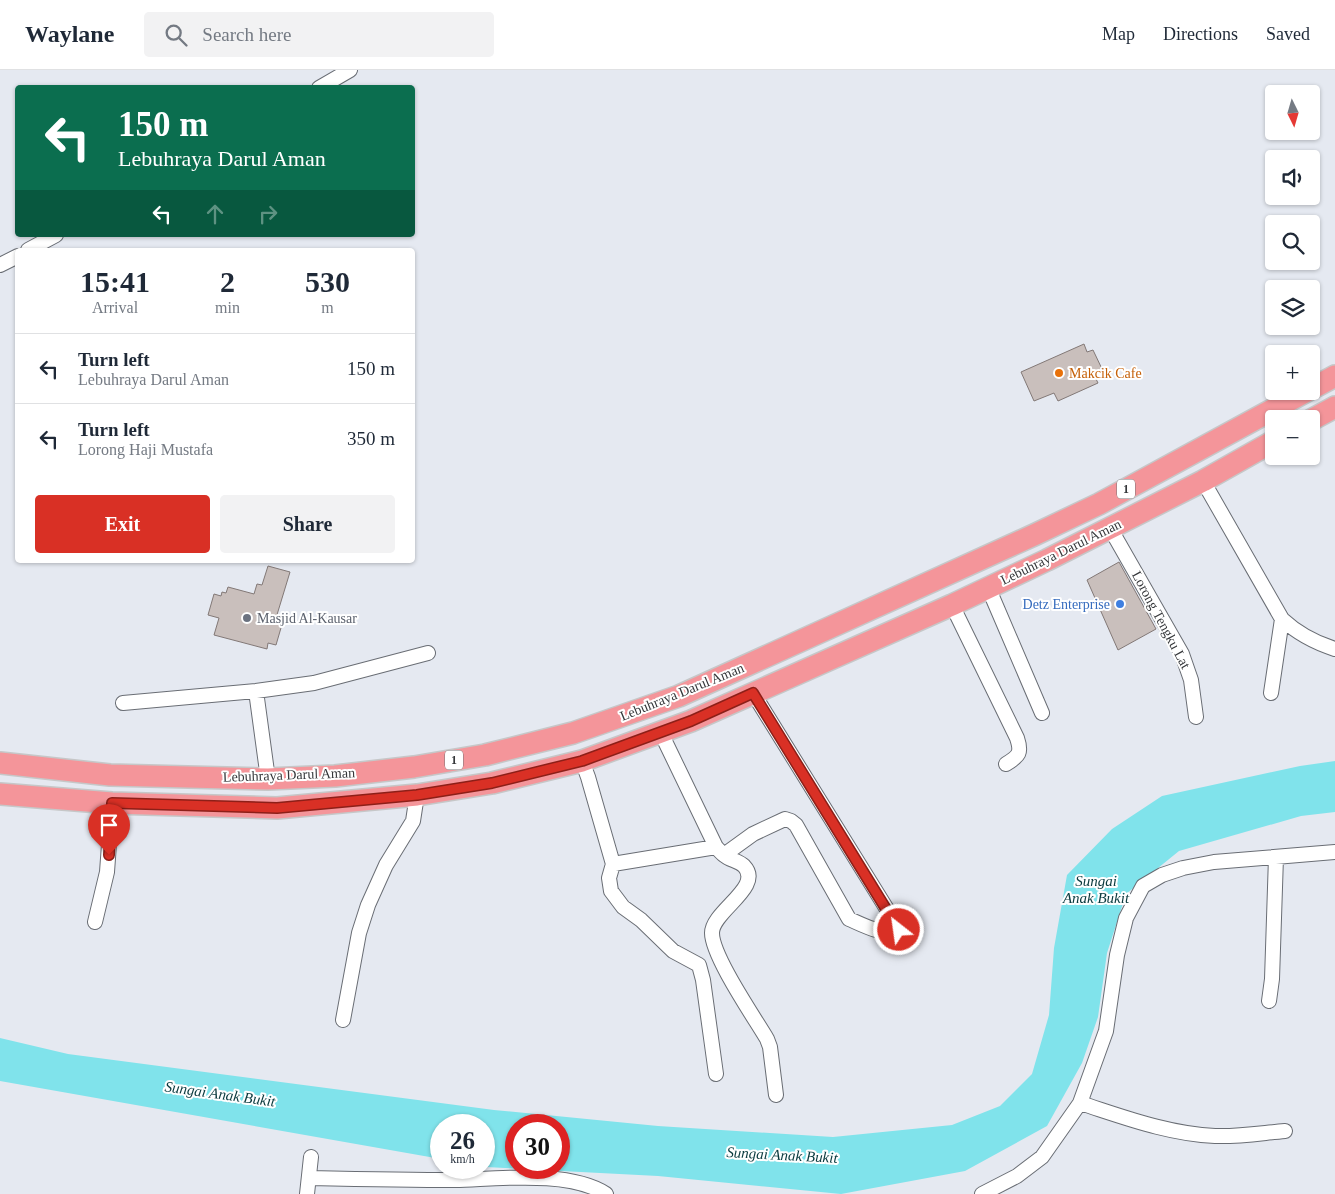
<!DOCTYPE html>
<meta charset="utf-8">
<style>
:root{--surface:#fff;--page:#f2f2f3;--text:#1f2937;--muted:#747a83;--line:#e0e1e3;--accent:#d93025}
body{margin:0;font-family:"Times New Roman",serif;background:var(--page);color:var(--text);height:100vh;display:flex;flex-direction:column;font-size:19px;white-space:nowrap}
*{box-sizing:border-box;margin:0}
p{font-size:16px;color:var(--muted)}
.icon{flex:none;width:28px;height:28px;fill:none;stroke:currentColor;stroke-width:2;stroke-linecap:round;stroke-linejoin:round}
.map{position:relative;flex:1;overflow:hidden}
.drawer{position:absolute;left:15px;top:178px;width:400px;height:315px;display:flex;flex-direction:column;background:var(--surface);border-radius:5px;box-shadow:0 1px 4px #0004}
.drawer>*{flex:none}
.banner{position:absolute;left:15px;top:15px;width:400px;height:152px;border-radius:5px;box-shadow:0 1px 4px #0004;background:#0b6e4f;color:#fff;overflow:hidden}
.needle{width:32px;rotate:175deg}
.controls{position:absolute;left:1265px;top:15px;display:grid;gap:10px}
.controls a{display:grid;place-items:center;width:55px;height:55px;border-radius:5px;background:var(--surface);box-shadow:0 1px 4px #0004;font-size:25px}
.speed{position:absolute;left:430px;top:1044px;display:flex;gap:10px;font-size:25px;font-weight:700;text-align:center}
.speed>*{display:grid;place-content:center;width:65px;height:65px;border-radius:50%;background:var(--surface);box-shadow:0 1px 4px #0004;line-height:1}
.speed small{font-size:12px;font-weight:400}
.speed .limit{border:8px solid #d22;background:#fff;color:#111}
.pin{position:absolute;display:grid;place-items:center;width:42px;height:42px;color:#fff;margin:-51px -21px;border-radius:50% 50% 50% 0;rotate:-45deg;box-shadow:0 0 5px #0007}
.pin .icon{rotate:45deg}
.me{position:absolute;width:55px;margin:-28px;rotate:330deg;stroke-linejoin:round;filter:drop-shadow(0 0 4px #0008)}
.turn{display:flex;align-items:center;gap:18px;height:105px;padding:0 20px;font-size:22px}
.turn .icon{width:65px;height:65px;stroke-width:2.5}
.turn b{display:block;font-size:35px;line-height:42px}
.lanes{display:flex;align-items:center;height:48px;padding:0 20px;background:#0003;justify-content:center;gap:25px;direction:ltr}
.lanes .off{opacity:.35}
.eta{display:flex;justify-content:space-evenly;align-items:center;height:85px;text-align:center}
.eta b{font-size:30px;font-weight:700;line-height:35px}
.button{display:flex;gap:10px;margin-top:auto;padding:10px 20px}
.button a{flex:1;height:58px;border-radius:5px;background:var(--accent);color:#fff;font-size:20px;font-weight:700;line-height:58px;text-align:center}
.button a+a{background:var(--page);color:var(--text)}
ul{padding:0;list-style:none}
li{display:flex;align-items:center;gap:15px;height:70px;padding:0 20px;border-top:1px solid var(--line)}
li div{flex:1}
li b{display:block;font-size:19px}
li em{font-style:normal}
header{display:flex;align-items:center;gap:30px;box-sizing:border-box;height:70px;padding:0 25px;background:var(--surface);border-bottom:1px solid var(--line)}
header strong{font-size:24px}
nav{display:flex;gap:28px;margin-inline-start:auto;font-size:18px}
.search{width:350px;height:45px;background:var(--page);display:flex;align-items:center;gap:12px;box-sizing:border-box;padding:0 18px;border-radius:5px;color:var(--muted);font-size:19px}
.map>svg:first-child{display:block}
.water{fill:#80e3eb;fill-rule:evenodd}
.building{fill:#c9bfbc;stroke:#827876}
.lines{fill:none;stroke-linecap:round;stroke-linejoin:round}
.minor-casing{stroke:#696d74;stroke-width:16}
.highway-casing{stroke:#c6c7c8;stroke-width:24}
.minor{stroke:#fff;stroke-width:14}
.highway{stroke:#f4959a;stroke-width:21}
.route-casing{stroke:#8d1f18;stroke-width:12}
.route{stroke:#d93025;stroke-width:9}
.food-dot{fill:#e8710a;stroke:#fff;stroke-width:2}
.shop-dot{fill:#3f7fe0;stroke:#fff;stroke-width:2}
.worship-dot{fill:#6b7280;stroke:#fff;stroke-width:2}
.labels{text-anchor:middle;dominant-baseline:central;stroke-width:4;stroke-linejoin:round;paint-order:stroke}
.shield{fill:#fff;stroke:#727375;stroke-width:1}
.shield-label{font-size:12px;font-weight:bold;fill:#35373a}
.food-label{font-size:14px;fill:#c56008;stroke:#fff;text-anchor:start}
.street-label{font-size:14px;fill:#35373a;stroke:#fff}
.shop-label{font-size:14px;fill:#366cbe;stroke:#fff;text-anchor:end}
.worship-label{font-size:14px;fill:#5b616d;stroke:#fff;text-anchor:start}
.water-label{font-size:15px;font-style:italic;fill:#0a3a3e;stroke:#fff}
</style>
<header>
<strong>Waylane</strong>
<div class="search"><svg class="icon" aria-label="search" viewBox="0 0 24 24"><circle cx="10" cy="10" r="6"/><path d="M15 15l6 6"/></svg>Search here</div>
<nav><a>Map</a><a>Directions</a><a>Saved</a></nav>
</header>
<div class="map">
<svg width="1335" height="1124" viewBox="0 0 1335 1124">
<rect width="100%" height="100%" fill="#e5e9f1"/>
<path class="water" d="M1335,691V742L1301,746L1179,781L1126,824L1107,883L1098,947L1082,993L1047,1056L965,1101L841,1124L658,1106L486,1097L484,1096V1055H441V1089L0,1011V968L68,984L494,1040L658,1056L833,1067L952,1055L1000,1036L1032,1004L1049,945L1054,878L1067,805L1112,759L1162,726L1300,696ZM516,1055H559V1098H516Z"/>
<path class="building" d="M1084,274L1087,282L1093,280L1103,301L1094,305L1098,313L1058,331L1054,323L1034,331L1021,302Z
M1119,492L1156,559L1118,580L1087,510Z
M268,496L290,502L276,548L283,551L276,575L268,573L267,579L214,565L219,548L208,545L214,524L221,526L222,522L226,523L228,517L254,524L257,514L262,515Z"/>
<g class="lines">
<g class="minor-casing">
<path id="minor" d="M319,18L350,0
M28,180L56,165
M0,195L18,186
M1203,411L1282,549C1297,563 1316,573 1335,579
M1110,458L1182,584L1191,610L1196,647
M988,517L1042,643
M952,535L1017,668C1022,683 1019,686 1006,694
M256,621L268,709
M1271,623L1282,549
M123,633L256,621L314,613L428,583
M661,663L716,777C718,779 721,783 724,785C730,790 739,791 744,796C764,817 712,841 712,863C712,886 754,947 767,969L770,977L776,1025
M582,691L588,707L613,794L609,808L611,821L623,837L641,850L673,881L699,895L703,910L716,1004
M724,785L753,764L785,749L791,751L796,755L849,849C863,855 883,866 898,861V857L753,623
M613,794L716,777
M95,852L107,802L112,733
M1269,931L1272,909L1276,787
M343,950L359,863L368,835L386,795L413,751L417,725
M1080,1033C1124,1047 1168,1064 1215,1066C1238,1067 1262,1063 1285,1061
M309,1108C358,1109 407,1110 455,1110C498,1109 569,1100 606,1124
M307,1124L311,1087
M982,1124L1017,1106L1042,1087L1080,1033L1106,961L1117,885L1126,848L1143,816L1162,805L1183,798L1214,792L1335,782"/>
</g>
<g class="highway-casing">
<path id="highway" d="M1311,319L1335,306
M1311,350L1335,337
M0,693L110,705L268,709L335,706L414,697L485,685L573,663L679,626L1034,465L1099,434L1307,321
M0,724L112,733L277,738L417,725L492,713L582,691L691,651L952,535L1047,490L1203,411L1274,371"/>
</g>
<use href="#minor" class="minor"/>
<use href="#highway" class="highway"/>
</g>
<g class="lines">
<g class="route-casing">
<path id="route" d="M109,785L112,733L277,738L417,725L492,713L582,691L691,651L753,623L899,860"/>
</g>
<use href="#route" class="route"/>
</g>
<circle class="food-dot" cx="1059" cy="303" r="5"/>
<circle class="shop-dot" cx="1120" cy="534" r="5"/>
<circle class="worship-dot" cx="247" cy="548" r="5"/>
<g class="labels">
<g class="shield">
<rect x="1117" y="409.5" width="18" height="19" rx="4"/>
<rect x="445" y="680.5" width="18" height="19" rx="4"/>
</g>
<g class="shield-label">
<text x="1126" y="419">1</text>
<text x="454" y="690">1</text>
</g>
<g class="food-label">
<text x="1069" y="303">Makcik Cafe</text>
</g>
<g class="street-label">
<text transform="translate(1061 482) rotate(-26)">Lebuhraya Darul Aman</text>
<text transform="translate(1161 550) rotate(62)">Lorong Tengku Lat</text>
<text transform="translate(682 622) rotate(-22)">Lebuhraya Darul Aman</text>
<text transform="translate(289 705) rotate(-2)">Lebuhraya Darul Aman</text>
</g>
<g class="shop-label">
<text x="1110" y="534">Detz Enterprise</text>
</g>
<g class="worship-label">
<text x="257" y="548">Masjid Al-Kausar</text>
</g>
<g class="water-label">
<text x="1096" y="811">Sungai<tspan x="1096" dy="17">Anak Bukit</tspan></text>
<text transform="translate(220 1024) rotate(8)">Sungai Anak Bukit</text>
<text transform="translate(782 1085) rotate(3)">Sungai Anak Bukit</text>
</g>
</g>
</svg>
<div class="controls">
<a><svg class="needle" viewBox="-14 -14 28 28"><path d="M0-13l5 13h-10z" fill="#e53935"/><path d="M0 13l5-13h-10z" fill="#747a83"/></svg></a>
<a><svg class="icon" aria-label="sound" viewBox="0 0 24 24"><path d="M4 9h4l5-4v14l-5-4H4zM17 9q2 3 0 6"/></svg></a>
<a><svg class="icon" aria-label="search" viewBox="0 0 24 24"><circle cx="10" cy="10" r="6"/><path d="M15 15l6 6"/></svg></a>
<a><svg class="icon" aria-label="layers" viewBox="0 0 24 24"><path d="M12 4l9 5-9 5-9-5zM3 14l9 5 9-5"/></svg></a>
<a>+</a>
<a>−</a>
</div>
<div class="speed"><div>26<small>km/h</small></div><div class="limit">30</div></div>
<div class="pin" style="left:109px;top:785px;background:#d93025"><svg class="icon" aria-label="arrive" viewBox="0 0 24 24"><path d="M6 21V4h12l-3 4 3 4H6"/></svg></div>
<svg class="me" style="left:899px;top:860px" viewBox="-20 -20 40 40"><circle r="17" fill="#d93025" stroke="#fff" stroke-width="3"/><path d="M0-11L8 9 0 5-8 9z" fill="#fff"/></svg>
<div class="banner">
<div class="turn"><svg class="icon" aria-label="left" viewBox="0 0 24 24"><path d="M17 20v-9H6M10 6l-5 5 5 5"/></svg><div><b>150 m</b>Lebuhraya Darul Aman</div></div>
<div class="lanes"><svg class="icon" aria-label="left" viewBox="0 0 24 24"><path d="M17 20v-9H6M10 6l-5 5 5 5"/></svg><svg class="icon off" aria-label="ahead" viewBox="0 0 24 24"><path d="M12 20V5M6 11l6-6 6 6"/></svg><svg class="icon off" aria-label="right" viewBox="0 0 24 24"><path d="M7 20v-9h11M14 6l5 5-5 5"/></svg></div>
</div>
<section class="drawer">
<div class="eta">
<div><b>15:41</b><p>Arrival</p></div>
<div><b>2</b><p>min</p></div>
<div><b>530</b><p>m</p></div>
</div>
<ul>
<li><svg class="icon" aria-label="left" viewBox="0 0 24 24"><path d="M17 20v-9H6M10 6l-5 5 5 5"/></svg><div><b>Turn left</b><p>Lebuhraya Darul Aman</p></div><em>150 m</em></li>
<li><svg class="icon" aria-label="left" viewBox="0 0 24 24"><path d="M17 20v-9H6M10 6l-5 5 5 5"/></svg><div><b>Turn left</b><p>Lorong Haji Mustafa</p></div><em>350 m</em></li>
</ul>
<div class="button"><a>Exit</a><a>Share</a></div>
</section>
</div>
